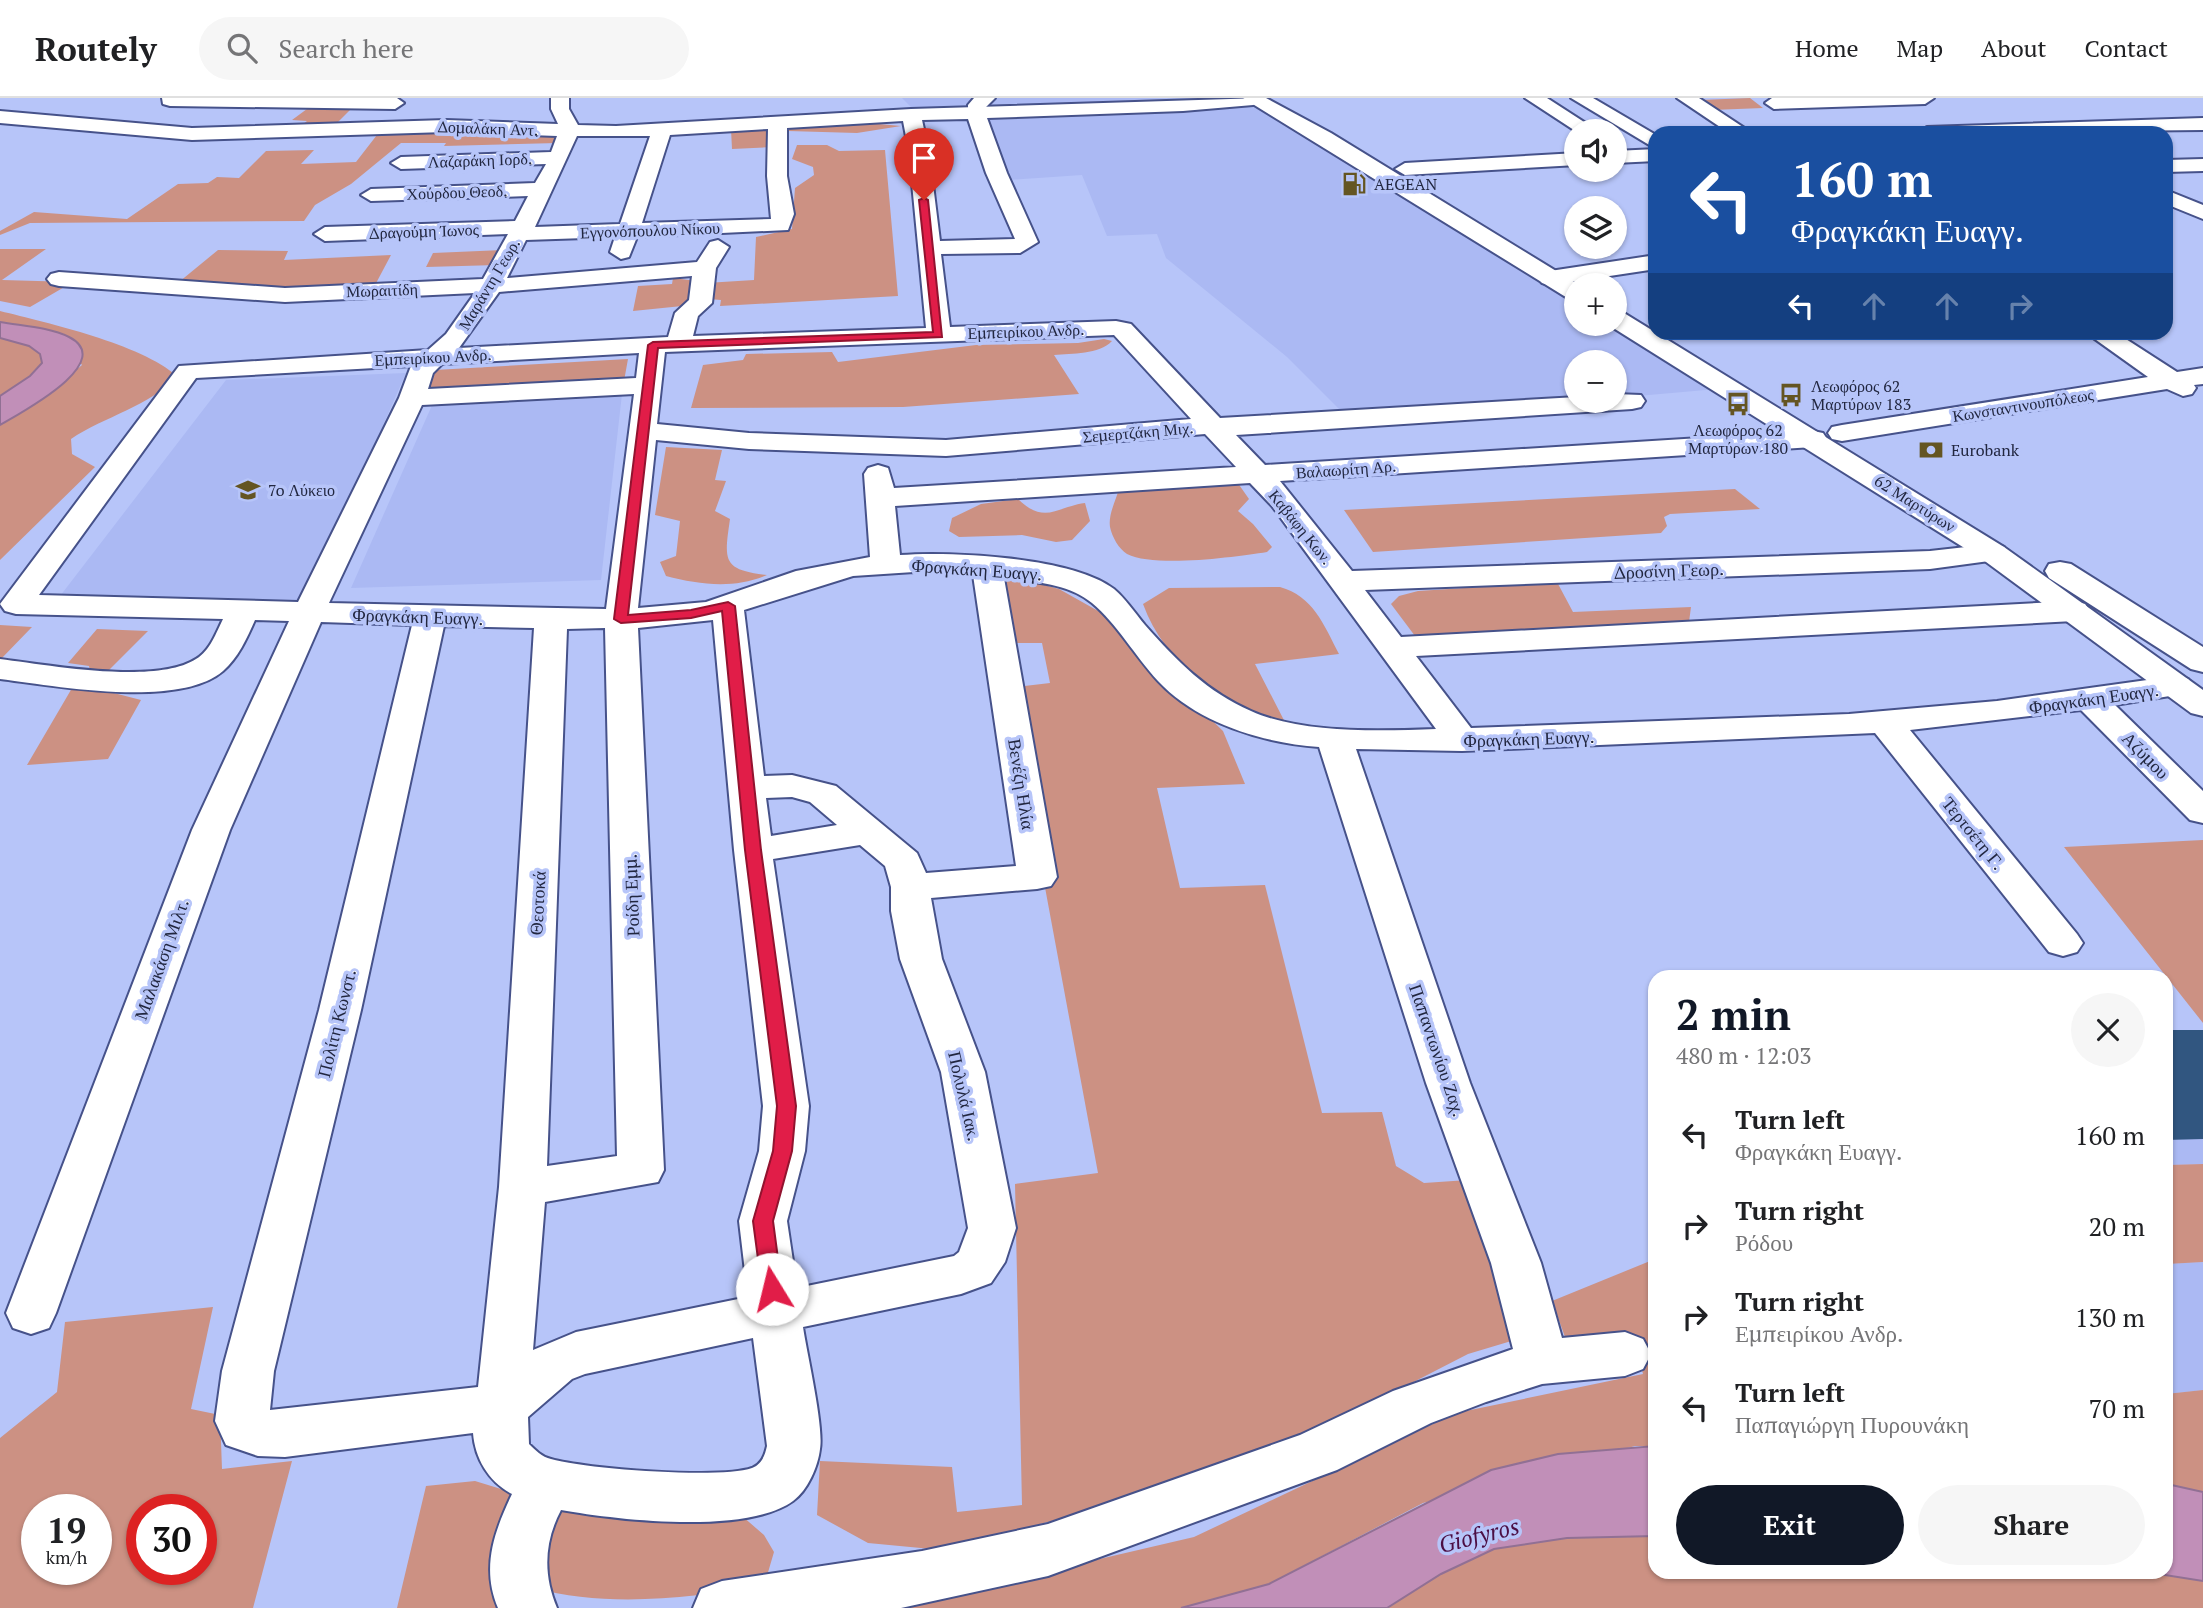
<!DOCTYPE html>
<meta charset="utf-8">
<style>
:root{--surface:#fff;--page:#f6f6f6;--text:#202124;--muted:#757577;--line:#e0e0e0;--accent:#111827}
body{margin:0;font-family:"PT Serif",serif;background:var(--page);color:var(--text);height:100vh;display:flex;flex-direction:column;font-size:26px;white-space:nowrap}
*{box-sizing:border-box;margin:0}
p{font-size:23px;color:var(--muted)}
.icon{flex:none;width:38px;height:38px;fill:none;stroke:currentColor;stroke-width:2;stroke-linecap:round;stroke-linejoin:round}
.map{position:relative;flex:1;overflow:hidden}
.drawer{position:absolute;left:1648px;top:872px;width:525px;height:609px;display:flex;flex-direction:column;background:var(--surface);border-radius:21px;box-shadow:0 2px 5px #0004}
.drawer>*{flex:none}
.banner{position:absolute;left:1648px;top:28px;width:525px;height:214px;border-radius:21px;box-shadow:0 2px 5px #0004;background:#1a4fa0;color:#fff;overflow:hidden}
.buttons{position:absolute;left:1564px;top:21px;display:grid;gap:14px}
.buttons a{display:grid;place-items:center;width:63px;height:63px;border-radius:50%;background:var(--surface);box-shadow:0 2px 5px #0004;font-size:35px}
.speed{position:absolute;left:21px;top:1396px;display:flex;gap:14px;font-size:35px;font-weight:700;text-align:center}
.speed>*{display:grid;place-content:center;width:91px;height:91px;border-radius:50%;background:var(--surface);box-shadow:0 2px 5px #0004;line-height:1}
.speed small{font-size:18px;font-weight:400}
.speed .limit{border:10px solid #d22;background:#fff;color:#111}
.pin{position:absolute;display:grid;place-items:center;width:60px;height:60px;color:#fff;margin:-72px -30px;border-radius:50% 50% 50% 0;rotate:-45deg;box-shadow:0 0 7px #0007}
.pin .icon{rotate:45deg}
.me{position:absolute;width:77px;margin:-38px;rotate:351deg;stroke-linejoin:round;filter:drop-shadow(0 0 5px #0008)}
.turn{display:flex;align-items:center;gap:24px;height:147px;padding:0 28px;font-size:32px}
.turn .icon{width:91px;height:91px;stroke-width:2.5}
.turn b{display:block;font-size:49px;line-height:60px}
.lanes{display:flex;align-items:center;height:66px;padding:0 28px;background:#0003;justify-content:center;gap:35px;direction:ltr}
.lanes .off{opacity:.35}
.round{display:grid;place-items:center;flex:none;width:74px;height:74px;border-radius:37px;background:var(--page)}
.head{display:flex;align-items:center;justify-content:space-between;height:119px;padding:0 28px}
h1{font-size:42px;font-weight:700;line-height:52px;color:var(--accent)}
.action{display:flex;gap:14px;margin-top:auto;padding:14px 28px}
.action a{flex:1;height:80px;border-radius:42px;background:var(--accent);color:#fff;font-size:28px;font-weight:700;line-height:80px;text-align:center}
.action a+a{background:var(--page);color:var(--text)}
ul{padding:0;list-style:none}
li{display:flex;align-items:center;gap:21px;height:91px;padding:0 28px}
li div{flex:1}
li b{display:block;font-size:26px}
li em{font-style:normal}
header{display:flex;align-items:center;gap:42px;box-sizing:border-box;height:98px;padding:0 35px;background:var(--surface);border-bottom:2px solid var(--line)}
header strong{font-size:33px}
nav{display:flex;gap:38px;margin-inline-start:auto;font-size:24px}
.search{width:490px;height:63px;background:var(--page);display:flex;align-items:center;gap:18px;box-sizing:border-box;padding:0 24px;border-radius:38px;color:var(--muted);font-size:26px}
.map>svg:first-child{display:block}
.built{fill:#abb9f3}
.green{fill:#cc9183;fill-rule:evenodd}
.water{fill:#c18fb8;stroke:#917094;stroke-width:2}
.building{fill:#315680}
.lines{fill:none;stroke-linecap:round;stroke-linejoin:round}
.minor-casing{stroke:#46528a;stroke-width:4}
.tertiary-casing{stroke:#46528a;stroke-width:4}
.primary-casing{stroke:#46528a;stroke-width:4}
.minor{fill:#fff;fill-rule:evenodd}
.tertiary{fill:#fff;fill-rule:evenodd}
.primary{fill:#fff;fill-rule:evenodd}
.route{fill:#e11d48;stroke:#92132f;stroke-width:2}
.labels{text-anchor:middle;dominant-baseline:central;stroke-width:7;stroke-linejoin:round;paint-order:stroke}
.far-street-label{font-size:16px;fill:#222740;stroke:#b7c5f9}
.far-poi-label{font-size:16px;fill:#222740;stroke:#b7c5f9;text-anchor:start}
.street-label{font-size:18px;fill:#222740;stroke:#b7c5f9}
.near-water-label{font-size:23px;font-style:italic;fill:#4b0e44;stroke:#b7c5f9}
</style>
<header>
<strong>Routely</strong>
<div class="search"><svg class="icon" aria-label="search" viewBox="0 0 24 24"><circle cx="10" cy="10" r="6"/><path d="M15 15l6 6"/></svg>Search here</div>
<nav><a>Home</a><a>Map</a><a>About</a><a>Contact</a></nav>
</header>
<div class="map">
<svg width="2203" height="1510" viewBox="0 0 2203 1510">
<rect width="100%" height="100%" fill="#b7c5f9"/>
<path class="built" d="M902,0H1245L1577,205V226H1611L1717,291L1615,300V264H1577V302L1347,319L1287,259L1166,160L1157,136L1107,138L1082,77L1008,82L979,10L915,13Z
M406,275L306,503L57,502L226,282Z
M622,296L601,482L351,490L433,305Z
M2166,932H2203V1066L2167,1067Z
M2203,1164V1292L2167,1296L2166,1166Z"/>
<path class="green" d="M1750,0L1763,10L1712,12L1700,2Z
M311,8L352,10L336,26L302,27L307,23L292,22Z
M857,24L901,28L857,35L788,33L793,29Z
M771,28L773,49L732,51L731,31Z
M438,32L559,36L558,45L444,48L446,45H401L351,86L315,107L304,123L30,125L0,137V133L34,114L127,121L178,86L208,85L217,79L239,80L266,53L314,52L301,66L356,64L380,33Z
M797,47H827L839,53L885,52L898,198L720,208L721,202L709,201L706,185L754,182L756,139L792,131L795,90L814,77L813,69L792,61Z
M0,151H46L2,182L73,184L30,209L0,203Z
M218,152L288,153L284,162L391,157L374,189L279,193L179,184Z
M503,152L497,167L426,169L433,155Z
M673,180L697,183L692,207L633,213L638,188L672,186Z
M0,213C48,225 141,246 177,278C149,309 105,318 71,341L72,356L95,369L0,462V327L45,298L82,267L52,233L0,224Z
M0,240L29,248L40,256L42,265L30,278L0,298Z
M1104,241L1112,243C1099,257 1072,255 1054,257L1079,296L903,309L691,310L703,267L743,262L746,256L832,254L838,264L976,247L1078,245Z
M628,261L624,283L428,293L435,272Z
M666,349L722,352L715,382L726,383L715,413L730,421C724,463 722,472 767,477C735,491 700,487 666,478L660,464L676,458L680,423L655,417Z
M1235,381L1249,401L1238,413L1253,426L1272,449L1267,454C1235,459 1155,470 1127,456C1119,451 1112,439 1110,429C1108,415 1117,401 1120,387Z
M1735,391L1760,411L1670,416L1664,419L1667,428L1661,435L1373,454L1344,412Z
M1018,401C1045,427 1056,409 1085,405L1090,423L1072,442L1056,444L1022,437L959,439L949,433L952,420L981,406Z
M997,483H1030L1059,491L1100,514L1223,633L1245,686L1157,690L1180,790L1265,787L1322,1015L1382,1014L1396,1068L1424,1085L1468,1082L1518,1241L1468,1256L1363,1310L1157,1395L942,1452L868,1445L817,1417L820,1363L952,1369L957,1414L1022,1407L1015,1086L1098,1075L1008,590L1050,585L1042,545H1009Z
M1557,484L1573,514L1691,509L1689,524L1418,542L1391,506L1399,498L1418,493Z
M1280,489C1313,498 1324,527 1339,556L1255,566L1289,632C1228,604 1168,574 1143,506L1169,490Z
M0,527L32,529L0,562Z
M97,531L148,533L106,575L90,573L89,568L68,565Z
M75,585L141,602L108,661L27,667Z
M2203,742V925L2064,749Z
M2203,1066V1164L2167,1166V1067Z
M1655,1161V1348H1635L1423,1405L1269,1486L1181,1510H836L992,1486L1194,1439L1456,1315L1643,1276L1633,1239L1569,1250L1552,1203Z
M213,1209L191,1311L220,1317L222,1371L292,1363L253,1510H0V1340L57,1294L65,1224ZM37,1412H96V1472H37ZM142,1412H201V1472H142Z
M2203,1292V1394L2167,1386L2166,1296Z
M475,1383L517,1396L506,1430L493,1494L503,1510H397L426,1388Z
M549,1397L742,1418L764,1437L774,1454L764,1488C689,1500 607,1510 534,1490Z
M1655,1438L1656,1474H2146L2203,1483V1510H1387C1420,1489 1457,1461 1495,1451C1547,1437 1603,1439 1655,1438Z"/>
<path class="water" d="M0,224C22,228 49,229 69,239C118,264 20,315 0,327V298L30,278L42,265L40,256L29,248L0,240Z
M1655,1348V1438L1567,1440L1494,1451L1441,1476L1387,1510H1181L1269,1486L1491,1372L1558,1356Z
M2167,1386L2203,1394V1483L2146,1474H2166Z"/>
<path class="building" d="M2166,932H2203V1041L2166,1042Z"/>
<g class="lines">
<g class="minor-casing">
<path id="minor" d="M162,0H397L404,5L395,11L170,8L163,6Z
M551,0H569V11L578,27L616,28L911,11L1262,0L1260,5L1253,7L1183,13L987,20L1007,75L1038,144L1020,155L941,156L950,229L1116,223L1131,226L1220,320L1577,299V303H1615V296L1641,297L1645,303L1641,309L1632,311L1236,337L1265,367L1813,333L1823,335L1827,341L1823,347L1813,349L1280,383L1352,473L1930,453L1993,446L2004,449L2008,455L2004,461L1930,471L1365,492L1401,539L2074,503L2085,506L2090,513L2085,520L2074,523L1416,558L1471,630L1849,616L1997,603L2176,578L2188,581L2193,588L2188,595L2115,607L2203,693V725L2190,722L2081,612L1910,632L2077,836L2083,845L2077,854L2063,858L2049,854L1875,635L1462,653L1356,651L1470,985L1541,1165L1562,1240L1625,1234L1643,1241L1651,1256L1643,1271L1625,1278L1542,1286L1486,1304L1431,1325L1337,1372L1048,1478L901,1510H693L701,1491L722,1483L922,1453L1048,1426L1300,1337L1393,1293L1513,1251L1491,1165L1426,985L1319,649C1263,645 1197,625 1158,583C1135,558 1117,526 1092,505C1068,485 1033,484 1004,480L1057,779L1051,788L1037,791L931,800L942,861L985,974L1016,1130L1005,1164L991,1185L961,1196L803,1229C807,1256 824,1329 820,1351C818,1368 808,1392 793,1403C746,1437 617,1422 561,1412C544,1444 543,1477 557,1510H498C481,1470 494,1434 512,1396C489,1384 475,1361 473,1335L285,1359L258,1358L226,1347L215,1323L222,1273L319,912L412,527L321,524L230,732L56,1215L49,1230L31,1236L13,1230L6,1215L192,732L289,523L255,522C247,540 238,560 223,573C179,611 55,588 0,581V561C48,567 156,587 196,561C210,553 216,535 223,521L16,516L5,513L0,506L179,268L428,252L446,236L475,195L285,204L59,188L51,186L47,181L51,176L59,174L285,190L483,181L508,136L325,143L314,136L325,129L515,123L528,98L371,103L361,97L371,91L535,85L546,66L401,71L391,65L401,59L551,54L557,38L446,34L192,42L0,25V13L192,30L446,22L558,26L551,11ZM968,21L986,75L1015,141L940,143L929,54L922,22ZM903,23L909,54L926,230L693,238L698,218L712,205L716,170L729,149L718,142L710,144L697,164L507,180L526,142L615,139L610,154L621,161L629,159L637,139L788,132L794,116L787,78V30ZM768,31L767,78L771,121L642,125L670,37ZM577,38H650L620,126L535,129ZM692,178L689,202L675,215L668,239L459,250L499,194ZM1114,237L1191,321L946,342L749,335L657,326L665,254ZM639,255L636,280L428,291L433,275L442,266ZM411,268L399,300L298,504L39,497L196,280ZM634,296L606,511L329,505L422,307ZM1205,336L1236,369L894,390L888,370L878,367L868,370L864,376L870,459L796,473L706,504L638,510L656,342L749,351L946,358ZM1250,385L1272,408L1436,631C1381,633 1302,636 1251,613C1207,594 1177,563 1145,527C1135,515 1125,500 1114,491C1073,459 951,453 900,457L895,408ZM914,474L973,477L1016,768L926,775L917,755L836,688L792,677L764,678L744,512L853,478ZM713,522L734,752L763,1008L759,1053L739,1123L748,1199L576,1234L533,1252L545,1104L658,1084L664,1072L638,530ZM444,528L534,530L499,1089L478,1289L270,1312L274,1273L361,912ZM605,530L617,1058L547,1068L567,531ZM792,699L810,704L837,727L771,738L766,700ZM860,747L885,768L891,789V813L900,861L941,974L968,1130L959,1154L954,1158L797,1190L787,1123L805,1053L809,1008L773,761ZM753,1240L767,1348C765,1357 762,1366 752,1370C721,1381 585,1371 551,1361C542,1359 535,1352 529,1346L528,1319L572,1281L585,1276Z
M1525,0H1547L1598,33L1577,34Z
M1571,0H1593L1656,37V51Z
M1677,0H1699L1752,35H1729Z
M1772,0H1934L1925,6L1774,11L1765,5Z
M2203,20V32L1917,35L1927,29Z
M1656,51V63L1615,65V53Z
M1577,55V67L1405,77L1395,71L1405,65Z
M2203,61V73L2166,74V62Z
M2166,92L2203,107V121L2166,106Z
M1656,157V171L1550,187L1542,185L1538,180L1542,175L1550,173Z
M2085,234H2115L2177,274L2203,270V286L2194,287L2196,290L2192,296L2183,298L2167,291L1842,343L1832,341L1828,335L1832,329L1842,327L2148,279Z"/>
</g>
<g class="tertiary-casing">
<path id="tertiary" d="M974,0H995L986,9L984,19L977,21L968,15V7Z"/>
</g>
<g class="primary-casing">
<path id="primary" d="M1243,0H1266L1331,35L1579,187H1577V203L1569,201Z
M1615,213L1624,215L2004,449L2203,592V618L2191,615L1982,461L1607,226H1615Z
M2060,464L2071,466L2203,549V574L2191,571L2049,480L2045,473L2049,466Z"/>
</g>
<use href="#minor" class="minor"/>
<use href="#tertiary" class="tertiary"/>
<use href="#primary" class="primary"/>
</g>
<path class="route" d="M924,100L928,102L942,239L658,250L628,517L691,512L728,504L735,508L761,752L796,1008L792,1053L773,1123L782,1191L779,1196H765L762,1191L753,1123L773,1053L777,1008L745,752L722,513L691,520L621,525L614,521L648,247L653,244L933,234L919,102Z"/>
<defs>
<g id="fuel-bare" transform="scale(1.89)"><path d="M-5.5-6h7V0h2V4h1.3V-2.5L3-4.5l.8-.8L6-3V5H2.5V1h-1V6h-7ZM-4.2-4.7v3.2H.2V-4.7Z" fill="#645522" stroke="#b7c5f9" stroke-width="2.5" paint-order="stroke"/></g>
<g id="bus-bare" transform="scale(1.89)"><path d="M-5-6H5V4H4V6H2V4H-2V6H-4V4H-5ZM-3.5-4V0h7V-4ZM-3.5 1.2v1.5H-2V1.2ZM2 1.2v1.5H3.5V1.2Z" fill="#645522" stroke="#b7c5f9" stroke-width="2.5" paint-order="stroke"/></g>
<g id="bank-bare" transform="scale(1.89)"><path d="M-6-4H6V4H-6ZM0-2.3a2.3 2.3 0 1 0 0 4.6a2.3 2.3 0 1 0 0-4.6Z" fill="#645522" stroke="#b7c5f9" stroke-width="2.5" paint-order="stroke"/></g>
<g id="school-bare" transform="scale(1.89)"><path d="M0-5L7-2L0 1L-7-2ZM-4 1L0 2.5L4 1V4Q0 6-4 4Z" fill="#645522" stroke="#b7c5f9" stroke-width="2.5" paint-order="stroke"/></g>
</defs>
<g fill-rule="evenodd">
<use href="#fuel-bare" x="1354" y="86"/>
<use href="#bus-bare" x="1791" y="297"/>
<use href="#bus-bare" x="1738" y="306"/>
<use href="#bank-bare" x="1931" y="352"/>
<use href="#school-bare" x="248" y="392"/>
</g>
<g class="labels">
<g class="far-street-label">
<text transform="translate(488 30) rotate(2)">Δομαλάκη Αντ.</text>
<text transform="translate(480 62) rotate(-2)">Λαζαράκη Ιορδ.</text>
<text transform="translate(457 94) rotate(-2)">Χούρδου Θεοδ.</text>
<text transform="translate(650 132) rotate(-2)">Εγγονόπουλου Νίκου</text>
<text transform="translate(424 133) rotate(-2)">Δραγούμη Ίωνος</text>
<text transform="translate(489 186) rotate(-59)">Μαράντη Γεωρ.</text>
<text transform="translate(382 192) rotate(-2)">Μωραιτίδη</text>
<text transform="translate(1026 233) rotate(-2)">Εμπειρίκου Ανδρ.</text>
<text transform="translate(433 259) rotate(-3)">Εμπειρίκου Ανδρ.</text>
<text transform="translate(2023 307) rotate(-9)">Κωνσταντινουπόλεως</text>
<text transform="translate(1138 334) rotate(-5)">Σεμερτζάκη Μιχ.</text>
<text transform="translate(1346 371) rotate(-4)">Βαλαωρίτη Αρ.</text>
<text transform="translate(1915 405) rotate(32)">62 Μαρτύρων</text>
<text transform="translate(1301 429) rotate(51)">Καβάφη Κων.</text>
</g>
<g class="far-poi-label">
<text x="1374" y="86">AEGEAN</text>
<text x="1811" y="288">Λεωφόρος 62<tspan x="1811" dy="18">Μαρτύρων 183</tspan></text>
<text x="1738" y="332" text-anchor="middle">Λεωφόρος 62<tspan x="1738" dy="18">Μαρτύρων 180</tspan></text>
<text x="1951" y="352">Eurobank</text>
<text x="268" y="392">7o Λύκειο</text>
</g>
<g class="street-label">
<text transform="translate(977 471) rotate(4)">Φραγκάκη Ευαγγ.</text>
<text transform="translate(1669 472) rotate(-2)">Δροσίνη Γεωρ.</text>
<text transform="translate(418 518) rotate(2)">Φραγκάκη Ευαγγ.</text>
<text transform="translate(2094 600) rotate(-8)">Φραγκάκη Ευαγγ.</text>
<text transform="translate(1529 640) rotate(-2)">Φραγκάκη Ευαγγ.</text>
<text transform="translate(2146 657) rotate(45)">Αζύμου</text>
<text transform="translate(1022 686) rotate(81)">Βενέζη Ηλία</text>
<text transform="translate(1974 735) rotate(51)">Τερτσέτη Γ.</text>
<text transform="translate(631 797) rotate(-92)">Ροίδη Εμμ.</text>
<text transform="translate(537 805) rotate(-87)">Θεοτοκά</text>
<text transform="translate(161 861) rotate(-70)">Μαλακάση Μιλτ.</text>
<text transform="translate(336 925) rotate(-76)">Πολίτη Κωνστ.</text>
<text transform="translate(1438 952) rotate(71)">Παπαντωνίου Ζαχ.</text>
<text transform="translate(965 998) rotate(77)">Πολυλά Ιακ.</text>
</g>
<g class="near-water-label">
<text transform="translate(1479 1437) rotate(-14)">Giofyros</text>
</g>
</g>
</svg>
<div class="buttons">
<a><svg class="icon" aria-label="sound" viewBox="0 0 24 24"><path d="M4 9h4l5-4v14l-5-4H4zM17 9q2 3 0 6"/></svg></a>
<a><svg class="icon" aria-label="layers" viewBox="0 0 24 24"><path d="M12 4l9 5-9 5-9-5zM3 14l9 5 9-5"/></svg></a>
<a>+</a>
<a>−</a>
</div>
<div class="speed"><div>19<small>km/h</small></div><div class="limit">30</div></div>
<div class="pin" style="left:924px;top:102px;background:#d93025"><svg class="icon" aria-label="arrive" viewBox="0 0 24 24"><path d="M6 21V4h12l-3 4 3 4H6"/></svg></div>
<svg class="me" style="left:772px;top:1191px" viewBox="-20 -20 40 40"><circle r="19" fill="#fff"/><path d="M0-13L10 11 0 6-10 11z" fill="#e11d48"/></svg>
<div class="banner">
<div class="turn"><svg class="icon" aria-label="left" viewBox="0 0 24 24"><path d="M17 20v-9H6M10 6l-5 5 5 5"/></svg><div><b>160 m</b>Φραγκάκη Ευαγγ.</div></div>
<div class="lanes"><svg class="icon" aria-label="left" viewBox="0 0 24 24"><path d="M17 20v-9H6M10 6l-5 5 5 5"/></svg><svg class="icon off" aria-label="ahead" viewBox="0 0 24 24"><path d="M12 20V5M6 11l6-6 6 6"/></svg><svg class="icon off" aria-label="ahead" viewBox="0 0 24 24"><path d="M12 20V5M6 11l6-6 6 6"/></svg><svg class="icon off" aria-label="right" viewBox="0 0 24 24"><path d="M7 20v-9h11M14 6l5 5-5 5"/></svg></div>
</div>
<section class="drawer">
<div class="head"><div><h1>2 min</h1><p>480 m · 12:03</p></div><a class="round"><svg class="icon" aria-label="close" viewBox="0 0 24 24"><path d="M6 6l12 12M18 6L6 18"/></svg></a></div>
<ul>
<li><svg class="icon" aria-label="left" viewBox="0 0 24 24"><path d="M17 20v-9H6M10 6l-5 5 5 5"/></svg><div><b>Turn left</b><p>Φραγκάκη Ευαγγ.</p></div><em>160 m</em></li>
<li><svg class="icon" aria-label="right" viewBox="0 0 24 24"><path d="M7 20v-9h11M14 6l5 5-5 5"/></svg><div><b>Turn right</b><p>Ρόδου</p></div><em>20 m</em></li>
<li><svg class="icon" aria-label="right" viewBox="0 0 24 24"><path d="M7 20v-9h11M14 6l5 5-5 5"/></svg><div><b>Turn right</b><p>Εμπειρίκου Ανδρ.</p></div><em>130 m</em></li>
<li><svg class="icon" aria-label="left" viewBox="0 0 24 24"><path d="M17 20v-9H6M10 6l-5 5 5 5"/></svg><div><b>Turn left</b><p>Παπαγιώργη Πυρουνάκη</p></div><em>70 m</em></li>
</ul>
<div class="action"><a>Exit</a><a>Share</a></div>
</section>
</div>
